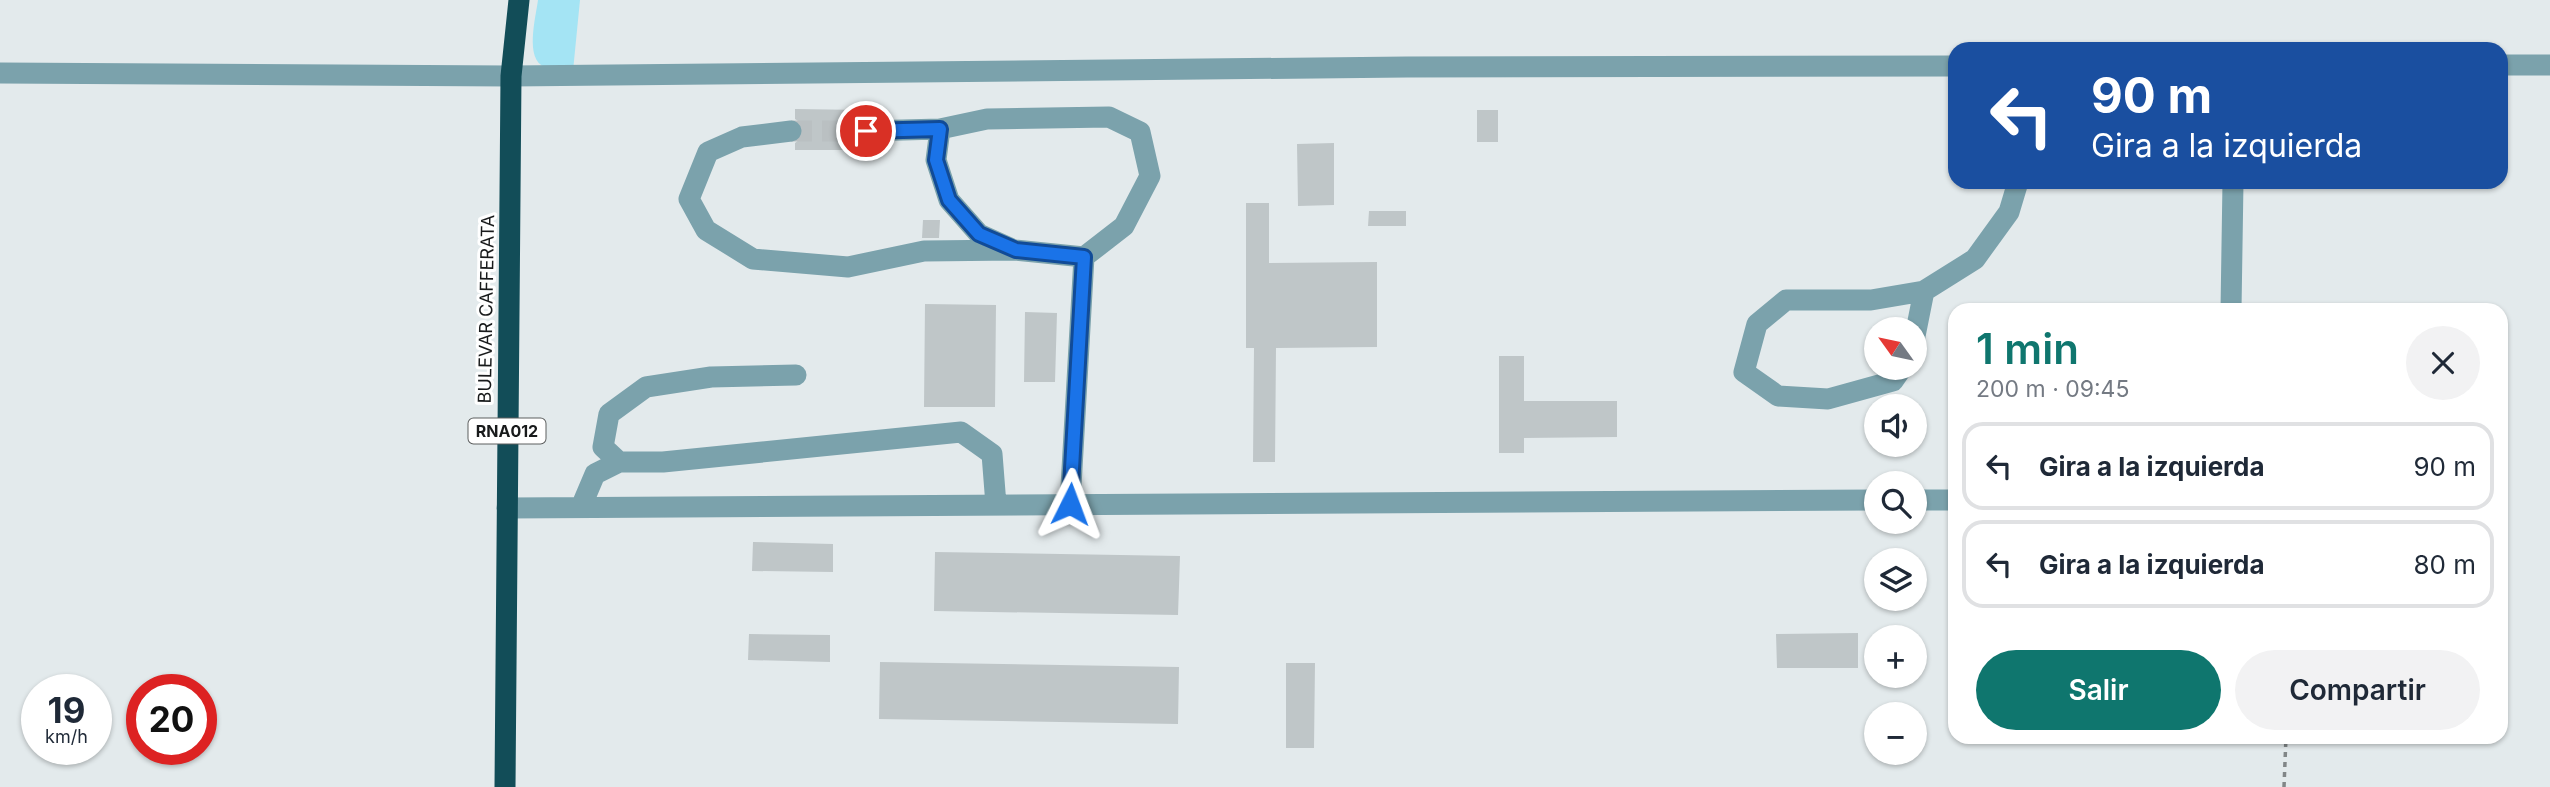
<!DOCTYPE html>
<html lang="es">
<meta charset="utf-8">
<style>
:root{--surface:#fff;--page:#f2f2f3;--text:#1f2937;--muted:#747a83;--line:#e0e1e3;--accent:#0f766e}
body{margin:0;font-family:Inter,sans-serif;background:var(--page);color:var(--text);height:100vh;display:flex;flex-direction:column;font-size:26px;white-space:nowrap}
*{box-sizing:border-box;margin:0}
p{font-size:23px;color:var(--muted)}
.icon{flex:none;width:38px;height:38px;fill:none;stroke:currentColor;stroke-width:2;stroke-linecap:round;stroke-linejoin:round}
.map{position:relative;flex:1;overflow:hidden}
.side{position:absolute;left:1948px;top:303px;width:560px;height:441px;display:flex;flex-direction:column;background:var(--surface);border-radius:21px;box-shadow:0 2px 5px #0004}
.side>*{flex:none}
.top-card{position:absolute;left:1948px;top:42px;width:560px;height:147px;border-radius:21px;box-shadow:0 2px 5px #0004;background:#1a4fa0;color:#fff;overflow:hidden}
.needle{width:46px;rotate:303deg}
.controls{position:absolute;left:1864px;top:317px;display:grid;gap:14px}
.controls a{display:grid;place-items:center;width:63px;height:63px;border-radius:50%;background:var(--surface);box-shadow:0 2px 5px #0004;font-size:35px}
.speed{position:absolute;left:21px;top:674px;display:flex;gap:14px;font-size:35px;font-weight:700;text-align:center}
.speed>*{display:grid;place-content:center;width:91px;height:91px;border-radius:50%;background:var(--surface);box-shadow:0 2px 5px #0004;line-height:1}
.speed small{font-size:18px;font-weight:400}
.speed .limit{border:10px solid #d22;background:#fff;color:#111}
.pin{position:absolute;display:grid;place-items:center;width:60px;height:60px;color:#fff;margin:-30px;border:4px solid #fff;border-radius:50%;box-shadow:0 2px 7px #0007}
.me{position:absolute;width:77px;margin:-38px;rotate:3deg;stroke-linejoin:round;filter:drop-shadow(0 0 5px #0008)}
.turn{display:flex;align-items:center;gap:24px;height:147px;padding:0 28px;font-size:32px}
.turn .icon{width:91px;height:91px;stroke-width:2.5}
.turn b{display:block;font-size:49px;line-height:60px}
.round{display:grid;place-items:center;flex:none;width:74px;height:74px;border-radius:37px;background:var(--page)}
.head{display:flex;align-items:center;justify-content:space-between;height:119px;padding:0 28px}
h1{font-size:42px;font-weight:600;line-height:52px;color:var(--accent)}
.primary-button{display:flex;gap:14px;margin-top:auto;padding:14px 28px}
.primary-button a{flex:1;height:80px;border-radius:42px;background:var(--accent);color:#fff;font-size:28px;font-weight:600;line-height:80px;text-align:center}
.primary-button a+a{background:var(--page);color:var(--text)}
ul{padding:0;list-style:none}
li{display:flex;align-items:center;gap:21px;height:88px;margin:0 14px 10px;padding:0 14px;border:4px solid var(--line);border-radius:21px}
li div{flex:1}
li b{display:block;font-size:26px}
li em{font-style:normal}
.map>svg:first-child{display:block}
.green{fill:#a4e4f4}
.building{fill:#bfc6c8}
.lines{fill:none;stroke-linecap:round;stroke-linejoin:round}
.minor-tunnel{stroke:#bac0c2;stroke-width:21;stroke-dasharray:21 10;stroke-linecap:butt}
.path{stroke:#818687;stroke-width:3.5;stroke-dasharray:5 5;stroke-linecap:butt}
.minor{stroke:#7ba2ac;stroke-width:21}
.highway{stroke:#124d58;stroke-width:21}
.route-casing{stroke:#114b97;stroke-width:18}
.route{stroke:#1a73e8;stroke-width:12}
.labels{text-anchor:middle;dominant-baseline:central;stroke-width:6;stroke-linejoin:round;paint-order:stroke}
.shield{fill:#fff;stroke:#5d5f5f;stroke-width:2}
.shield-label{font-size:16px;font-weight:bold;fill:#181a1b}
.street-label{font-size:18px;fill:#181a1b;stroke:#fff}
</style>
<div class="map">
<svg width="2550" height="787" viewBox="0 0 2550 787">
<rect width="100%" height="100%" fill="#e3eaec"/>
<path class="green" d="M538,0H580L573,71C564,69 554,69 545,67C524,60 536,16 538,0Z"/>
<path class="building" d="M795,109L863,110V119L855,124L853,131L855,138L862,143V150H795V143L803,137L804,130L801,123L795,119Z
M1477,110H1498V142H1477Z
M1334,143V205L1298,206L1297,144Z
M1246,203H1269V263L1377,262V347L1276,348L1275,462H1253L1254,348H1246Z
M1369,211H1406V226H1368Z
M923,220H940L939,238H922Z
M925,304L996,305L995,407H924Z
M1025,312L1057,313L1055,382H1024Z
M1499,356H1524V401H1617V437L1524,438V453H1499Z
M753,542L833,544V572L752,571Z
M935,552L1180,556L1178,615L934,611Z
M1858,633V668H1777L1776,634Z
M749,634L830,635V662L748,660Z
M880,662L1179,667L1178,724L879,719Z
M1286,663H1315L1314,748H1286Z"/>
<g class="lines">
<path class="minor-tunnel" d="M791,131H866"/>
<path class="path" d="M2284,787L2286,737"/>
<path class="minor" d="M2501,65H2550
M0,73L511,76L1407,67L1955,66
M940,129L936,160L949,200L979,234L1010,248
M791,131L742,137L708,152L689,199L706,230L753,259L848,267L924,251L1015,250L1084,257L1124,226L1150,176L1140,132L1109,117L987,119L940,129L866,131
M2231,310L2233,182
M1914,341L1924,291
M1902,368L1893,381L1828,399L1778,396L1744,372L1757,324L1786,300H1871L1924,291L1975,259L2009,212L2018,182
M796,375L711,377L646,387L609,414L603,447L619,462H663L961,432L992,454L996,505
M1914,500H1955
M1070,504L1084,257
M581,507L595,474L619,462
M507,508L1876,500"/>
<path class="highway" d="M505,787L511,76L519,0"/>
</g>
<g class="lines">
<g class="route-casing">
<path id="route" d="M866,131L940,129L936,160L949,200L979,234L1016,250L1084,257L1070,504"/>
</g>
<use href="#route" class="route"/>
</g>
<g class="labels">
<rect class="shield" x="468.5" y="418.5" width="77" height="25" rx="5"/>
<g class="shield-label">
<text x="507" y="431">RNA012</text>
</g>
<g class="street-label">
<text transform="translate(486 309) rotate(-89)">BULEVAR CAFFERATA</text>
</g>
</g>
</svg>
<div class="controls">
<a><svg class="needle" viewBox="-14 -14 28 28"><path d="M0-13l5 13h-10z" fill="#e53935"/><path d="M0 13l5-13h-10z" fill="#747a83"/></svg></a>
<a><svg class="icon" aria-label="sound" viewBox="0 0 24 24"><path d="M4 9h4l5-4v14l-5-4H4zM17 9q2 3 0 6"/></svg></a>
<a><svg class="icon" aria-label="search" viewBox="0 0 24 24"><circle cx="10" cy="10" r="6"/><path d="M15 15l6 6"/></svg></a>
<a><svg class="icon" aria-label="layers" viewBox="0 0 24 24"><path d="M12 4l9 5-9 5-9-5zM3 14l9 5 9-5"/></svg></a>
<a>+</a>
<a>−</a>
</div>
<div class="speed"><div>19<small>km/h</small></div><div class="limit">20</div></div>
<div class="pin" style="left:866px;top:131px;background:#d93025"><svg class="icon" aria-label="arrive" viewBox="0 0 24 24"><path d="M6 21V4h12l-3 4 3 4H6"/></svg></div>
<svg class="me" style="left:1070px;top:504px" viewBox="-20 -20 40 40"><path d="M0-17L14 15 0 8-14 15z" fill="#1a73e8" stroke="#fff" stroke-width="4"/></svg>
<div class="top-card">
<div class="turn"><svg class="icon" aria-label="left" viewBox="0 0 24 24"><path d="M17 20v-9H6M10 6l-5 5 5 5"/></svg><div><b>90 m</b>Gira a la izquierda</div></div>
</div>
<section class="side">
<div class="head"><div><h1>1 min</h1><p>200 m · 09:45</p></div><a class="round"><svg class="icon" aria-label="close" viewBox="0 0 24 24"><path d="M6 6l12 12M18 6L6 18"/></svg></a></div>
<ul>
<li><svg class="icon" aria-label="left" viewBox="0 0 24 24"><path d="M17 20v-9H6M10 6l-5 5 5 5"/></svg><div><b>Gira a la izquierda</b></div><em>90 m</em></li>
<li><svg class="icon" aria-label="left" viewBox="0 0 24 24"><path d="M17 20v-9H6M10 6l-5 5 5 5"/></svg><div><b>Gira a la izquierda</b></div><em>80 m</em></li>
</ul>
<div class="primary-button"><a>Salir</a><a>Compartir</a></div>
</section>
</div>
